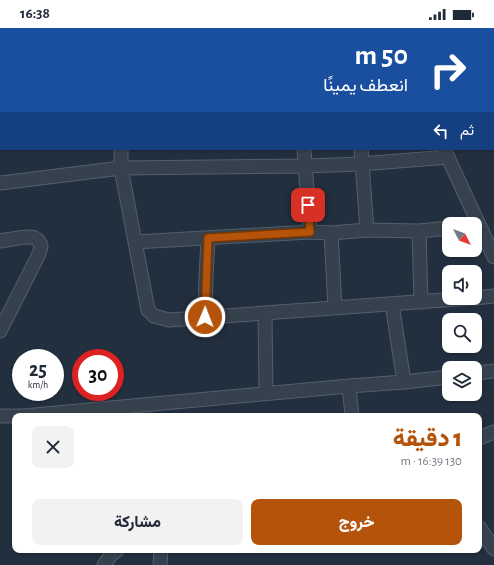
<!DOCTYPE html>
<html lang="ar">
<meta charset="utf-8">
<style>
:root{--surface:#fff;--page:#f2f2f3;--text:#1f2937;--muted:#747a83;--accent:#b45309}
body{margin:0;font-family:"Alegreya Sans",Vazirmatn,sans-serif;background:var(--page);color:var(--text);direction:rtl;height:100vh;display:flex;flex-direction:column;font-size:15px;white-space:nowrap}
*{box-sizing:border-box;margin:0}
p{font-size:13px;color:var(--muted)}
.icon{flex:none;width:22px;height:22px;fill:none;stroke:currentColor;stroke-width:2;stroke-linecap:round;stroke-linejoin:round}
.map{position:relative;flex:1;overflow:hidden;direction:ltr}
.sheet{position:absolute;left:12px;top:385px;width:470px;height:140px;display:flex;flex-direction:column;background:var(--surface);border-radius:8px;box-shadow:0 1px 3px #0004;direction:rtl}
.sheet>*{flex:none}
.banner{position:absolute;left:0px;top:0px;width:494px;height:122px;box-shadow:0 1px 3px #0004;direction:rtl;background:#1a4fa0;color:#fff;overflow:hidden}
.needle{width:26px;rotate:132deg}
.controls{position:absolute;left:442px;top:189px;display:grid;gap:8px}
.controls a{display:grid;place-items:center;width:40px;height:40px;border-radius:8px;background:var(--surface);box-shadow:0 1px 3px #0004;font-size:20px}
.speed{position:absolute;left:12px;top:321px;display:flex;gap:8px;font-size:20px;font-weight:700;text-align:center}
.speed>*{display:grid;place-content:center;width:52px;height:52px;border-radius:50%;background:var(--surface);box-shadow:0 1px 3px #0004;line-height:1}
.speed small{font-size:10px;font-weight:400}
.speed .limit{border:6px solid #d22;background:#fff;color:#111}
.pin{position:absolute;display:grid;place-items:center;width:34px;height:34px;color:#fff;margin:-17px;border-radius:8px;box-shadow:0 2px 6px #0006}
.me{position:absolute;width:44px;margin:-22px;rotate:1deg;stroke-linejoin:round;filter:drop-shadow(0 0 3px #0008)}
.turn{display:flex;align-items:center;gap:14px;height:84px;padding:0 20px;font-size:18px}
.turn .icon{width:52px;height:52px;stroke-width:2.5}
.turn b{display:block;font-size:28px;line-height:34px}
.then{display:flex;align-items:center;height:38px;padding:0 20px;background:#0003;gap:8px;font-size:15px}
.round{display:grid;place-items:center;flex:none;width:42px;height:42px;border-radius:8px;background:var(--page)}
.overview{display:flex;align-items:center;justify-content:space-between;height:68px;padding:0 20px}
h1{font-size:24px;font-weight:800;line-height:30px;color:var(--accent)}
.cta{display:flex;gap:8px;margin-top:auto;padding:8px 20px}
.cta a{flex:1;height:46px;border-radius:8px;background:var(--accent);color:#fff;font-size:16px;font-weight:800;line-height:46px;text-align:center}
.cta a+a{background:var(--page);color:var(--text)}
.status{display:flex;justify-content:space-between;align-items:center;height:28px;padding:0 20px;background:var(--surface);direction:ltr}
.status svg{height:11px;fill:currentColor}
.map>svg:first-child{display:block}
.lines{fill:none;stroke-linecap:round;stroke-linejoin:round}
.minor-casing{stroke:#545f6c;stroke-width:15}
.minor{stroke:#36414e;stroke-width:13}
.route-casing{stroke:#753606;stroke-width:10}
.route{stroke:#b45309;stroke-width:7}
</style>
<div class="status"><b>16:38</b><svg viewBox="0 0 49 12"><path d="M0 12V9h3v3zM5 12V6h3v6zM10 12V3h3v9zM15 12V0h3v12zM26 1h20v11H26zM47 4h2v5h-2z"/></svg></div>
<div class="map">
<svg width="494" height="537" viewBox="0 0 494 537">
<rect width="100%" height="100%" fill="#222f3e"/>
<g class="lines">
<g class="minor-casing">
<path id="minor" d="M295,0V1
M488,0V1
M373,1L376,0
M403,1V0
M493,12L494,14
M0,74H1
M121,121V140L148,282L154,288L169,292L471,270
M304,121L310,204
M361,121L367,202
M444,121L494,229
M0,155L121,140L305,138L361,136L448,129
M419,203L421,274
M331,205L335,280
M0,213C7,212 29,207 35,210C38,211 40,215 41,217C41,221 39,226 37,230L0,303
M135,214L310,204L331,205L367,202L419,203L449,200
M475,270L494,268
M392,276L404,354
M265,285L266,365
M205,289L206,249L208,210
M475,345L494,343
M349,358L352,388
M0,388H24L349,358L404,354L449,349
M479,410L494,404
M479,499L494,521
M104,537L111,527L117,522
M160,537L161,522"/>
</g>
<use href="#minor" class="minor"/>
</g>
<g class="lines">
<g class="route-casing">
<path id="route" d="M205,289L208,210L310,204L308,177"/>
</g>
<use href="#route" class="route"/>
</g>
</svg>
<div class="controls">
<a><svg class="needle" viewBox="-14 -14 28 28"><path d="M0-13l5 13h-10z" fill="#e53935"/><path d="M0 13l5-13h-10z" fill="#747a83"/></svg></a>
<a><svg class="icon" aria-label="sound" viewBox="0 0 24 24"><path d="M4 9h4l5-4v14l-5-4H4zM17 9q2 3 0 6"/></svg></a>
<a><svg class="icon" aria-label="search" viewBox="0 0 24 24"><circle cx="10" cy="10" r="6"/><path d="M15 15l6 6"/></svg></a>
<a><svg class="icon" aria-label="layers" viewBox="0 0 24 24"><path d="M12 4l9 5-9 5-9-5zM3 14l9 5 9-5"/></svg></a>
</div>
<div class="speed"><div>25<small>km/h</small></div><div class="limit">30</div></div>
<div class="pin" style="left:308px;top:177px;background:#d93025"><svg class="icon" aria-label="arrive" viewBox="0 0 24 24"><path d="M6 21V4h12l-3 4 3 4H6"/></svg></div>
<svg class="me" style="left:205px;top:289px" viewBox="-20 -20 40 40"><circle r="17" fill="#b45309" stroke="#fff" stroke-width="3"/><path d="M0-11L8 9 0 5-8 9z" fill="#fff"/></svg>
<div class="banner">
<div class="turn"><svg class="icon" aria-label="right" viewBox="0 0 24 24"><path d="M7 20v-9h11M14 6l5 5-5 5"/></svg><div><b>50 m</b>انعطف يمينًا</div></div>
<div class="then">ثم<svg class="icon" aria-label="left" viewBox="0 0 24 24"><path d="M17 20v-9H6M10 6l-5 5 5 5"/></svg></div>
</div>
<section class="sheet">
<div class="overview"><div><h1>1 دقيقة</h1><p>130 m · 16:39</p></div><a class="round"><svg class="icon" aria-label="close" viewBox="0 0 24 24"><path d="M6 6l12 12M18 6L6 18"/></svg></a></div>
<div class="cta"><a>خروج</a><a>مشاركة</a></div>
</section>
</div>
